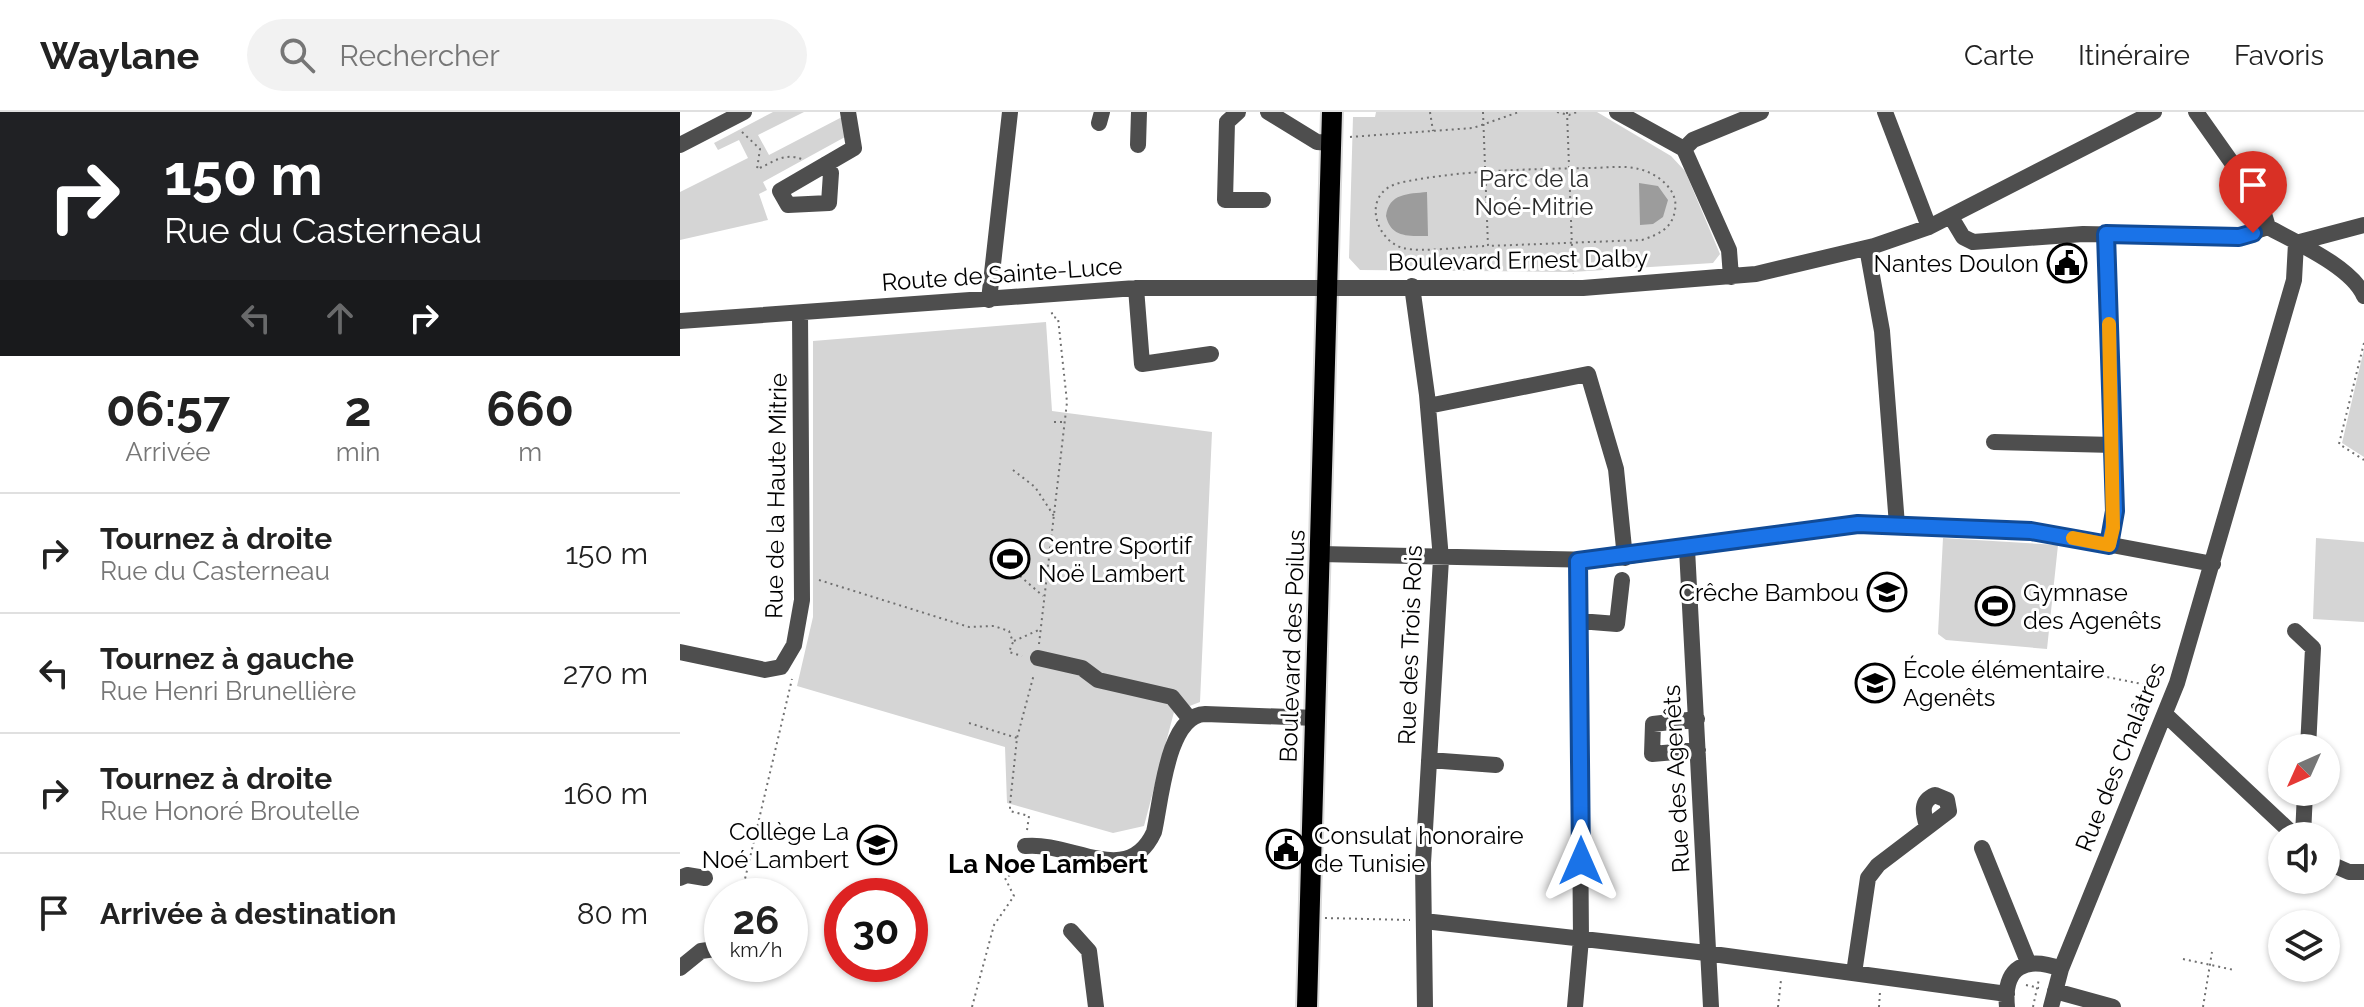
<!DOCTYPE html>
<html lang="fr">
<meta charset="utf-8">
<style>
:root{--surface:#fff;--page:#f2f2f2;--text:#222;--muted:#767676;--line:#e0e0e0}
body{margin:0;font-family:Raleway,sans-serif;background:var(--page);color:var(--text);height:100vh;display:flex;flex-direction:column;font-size:30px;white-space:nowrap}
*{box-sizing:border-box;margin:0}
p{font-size:26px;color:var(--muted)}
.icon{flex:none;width:44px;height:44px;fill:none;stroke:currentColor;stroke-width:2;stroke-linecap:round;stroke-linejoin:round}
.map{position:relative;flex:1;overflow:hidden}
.details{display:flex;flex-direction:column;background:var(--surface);width:680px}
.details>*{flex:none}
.banner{background:#202124;color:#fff;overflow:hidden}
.needle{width:52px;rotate:225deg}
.fabs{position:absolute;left:1588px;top:622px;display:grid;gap:16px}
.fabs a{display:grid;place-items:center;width:72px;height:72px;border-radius:50%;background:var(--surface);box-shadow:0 2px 6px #0004;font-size:40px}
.speed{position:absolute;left:24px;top:766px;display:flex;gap:16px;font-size:40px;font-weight:700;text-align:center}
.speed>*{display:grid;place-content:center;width:104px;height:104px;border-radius:50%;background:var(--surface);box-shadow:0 2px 6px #0004;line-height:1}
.speed small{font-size:20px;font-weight:400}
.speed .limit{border:12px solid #d22;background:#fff;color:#111}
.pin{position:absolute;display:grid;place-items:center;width:68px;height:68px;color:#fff;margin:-82px -34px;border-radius:50% 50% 50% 0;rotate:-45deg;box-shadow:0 0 8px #0007}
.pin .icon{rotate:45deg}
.me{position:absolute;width:88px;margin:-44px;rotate:0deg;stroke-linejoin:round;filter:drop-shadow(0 0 6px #0008)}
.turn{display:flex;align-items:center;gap:28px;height:168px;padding:0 32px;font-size:36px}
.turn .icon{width:104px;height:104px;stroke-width:2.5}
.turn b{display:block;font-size:56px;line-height:68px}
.lanes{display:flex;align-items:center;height:76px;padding:0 32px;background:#0003;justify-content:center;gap:40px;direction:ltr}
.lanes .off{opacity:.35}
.eta{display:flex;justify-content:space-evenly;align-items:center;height:136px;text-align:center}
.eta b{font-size:48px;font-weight:700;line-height:56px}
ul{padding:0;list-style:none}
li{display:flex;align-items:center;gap:24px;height:120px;padding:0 32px;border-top:2px solid var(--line)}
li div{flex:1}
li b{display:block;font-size:30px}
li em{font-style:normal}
header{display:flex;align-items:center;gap:48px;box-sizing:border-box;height:112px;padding:0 40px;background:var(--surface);border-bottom:2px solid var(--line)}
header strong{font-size:38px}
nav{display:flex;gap:44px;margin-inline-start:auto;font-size:28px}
.search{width:560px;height:72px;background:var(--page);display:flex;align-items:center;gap:20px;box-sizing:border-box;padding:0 28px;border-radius:44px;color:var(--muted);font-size:30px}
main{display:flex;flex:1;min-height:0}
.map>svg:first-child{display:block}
.green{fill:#d5d5d5}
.water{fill:#9c9c9c}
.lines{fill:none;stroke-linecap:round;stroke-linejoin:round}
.major-casing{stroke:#dbdbdb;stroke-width:24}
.path{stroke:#707070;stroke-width:2;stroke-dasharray:2 4;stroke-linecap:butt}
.minor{stroke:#4e4e4e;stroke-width:16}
.major{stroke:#000;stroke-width:20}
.route-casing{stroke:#114b97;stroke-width:20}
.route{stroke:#1a73e8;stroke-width:14}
.slow{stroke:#f59e0b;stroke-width:14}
.labels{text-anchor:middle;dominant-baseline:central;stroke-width:6;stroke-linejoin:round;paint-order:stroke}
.park-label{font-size:24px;fill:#2c2c2c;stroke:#fff}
.street-label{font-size:24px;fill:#000;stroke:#fff}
.poi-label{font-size:24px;fill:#000;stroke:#fff;text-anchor:start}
.neighbourhood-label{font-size:26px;font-weight:bold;fill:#000;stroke:#fff}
</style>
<header>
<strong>Waylane</strong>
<div class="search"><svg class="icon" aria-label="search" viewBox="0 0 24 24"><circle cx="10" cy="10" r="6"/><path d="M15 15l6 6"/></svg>Rechercher</div>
<nav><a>Carte</a><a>Itinéraire</a><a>Favoris</a></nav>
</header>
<main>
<section class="details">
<div class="banner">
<div class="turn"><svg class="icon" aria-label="right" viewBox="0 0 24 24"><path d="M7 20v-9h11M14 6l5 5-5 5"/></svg><div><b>150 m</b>Rue du Casterneau</div></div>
<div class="lanes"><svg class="icon off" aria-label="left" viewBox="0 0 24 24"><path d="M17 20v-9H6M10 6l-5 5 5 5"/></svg><svg class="icon off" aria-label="ahead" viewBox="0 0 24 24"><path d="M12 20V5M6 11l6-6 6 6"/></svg><svg class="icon" aria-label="right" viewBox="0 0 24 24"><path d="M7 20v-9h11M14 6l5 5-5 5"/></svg></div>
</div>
<div class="eta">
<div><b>06:57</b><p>Arrivée</p></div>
<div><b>2</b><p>min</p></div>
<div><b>660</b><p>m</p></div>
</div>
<ul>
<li><svg class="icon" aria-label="right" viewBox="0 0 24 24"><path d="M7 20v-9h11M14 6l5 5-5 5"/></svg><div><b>Tournez à droite</b><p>Rue du Casterneau</p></div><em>150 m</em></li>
<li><svg class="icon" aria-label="left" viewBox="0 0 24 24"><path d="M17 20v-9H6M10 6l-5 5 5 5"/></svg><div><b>Tournez à gauche</b><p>Rue Henri Brunellière</p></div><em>270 m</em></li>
<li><svg class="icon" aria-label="right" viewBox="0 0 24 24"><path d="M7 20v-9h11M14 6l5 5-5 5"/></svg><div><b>Tournez à droite</b><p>Rue Honoré Broutelle</p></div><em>160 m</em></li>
<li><svg class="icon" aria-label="arrive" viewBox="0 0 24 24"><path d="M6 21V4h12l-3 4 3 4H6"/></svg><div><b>Arrivée à destination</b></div><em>80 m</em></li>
</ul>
</section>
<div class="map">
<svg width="1684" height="895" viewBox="0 0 1684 895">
<rect width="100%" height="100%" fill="#fff"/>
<path class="green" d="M93,0H124L78,23L89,43L162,5L165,25L83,70L87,78L79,82L88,108L0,128V80L68,46L59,28L38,38L34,31Z
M696,0H917L991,44L1005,59L1040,142L1033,151L892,160L680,158L669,146L673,5H695Z
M366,210L372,299L532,320L520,590L494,600L464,714L433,721L327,691L325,635L117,574L133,505V229Z
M1684,237V345L1662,331Z
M1263,426L1378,433L1367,537L1266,528L1258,522Z
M1636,426L1684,430V510L1633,507Z"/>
<path class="water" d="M959,71L978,74L988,88L983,105L973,112L960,113Z
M747,80L748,124C729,124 711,126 706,104C709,81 728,82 747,80Z"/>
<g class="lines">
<g class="major-casing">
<path id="major" d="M627,895L652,0"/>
</g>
<path class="path" d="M750,0L753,19
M803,0L808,134L962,128C979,122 992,117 995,98C999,78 977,61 959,57C944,53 925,56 910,56C852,57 790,58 734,68C724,70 713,71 705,78C685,95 700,130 723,136C744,141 785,134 808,134
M877,0L889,3L897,0
M887,0L893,162
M62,20L80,37L77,57C93,51 104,39 124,48
M670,25L793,16L839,0
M1684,231L1659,332L1684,348
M374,310H382
M333,358L355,375L374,404
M340,464L363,484
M139,468L289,515L314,514L329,519L333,530L329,540L342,544
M334,529L361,517
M359,532L387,290L378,206L373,205L371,198
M1392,558L1477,575
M289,611L337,626
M347,718L349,704L330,699V692L337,626L354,562
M61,784L112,567
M645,806L730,808
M1503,847L1554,858
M1346,873L1359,876
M292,895L314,813L334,784L325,766L340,757L342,748
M1098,895L1101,868
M1199,895L1200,880
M1353,895L1359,867
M1523,895L1532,840"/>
<path class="minor" d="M558,0L547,10L545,88H583
M588,0L637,30L651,31
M937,0L1004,37L1049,138L1051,165
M1205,0L1249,115
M1516,0L1581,92L1588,115
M419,11L422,0
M0,33L64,0
M458,33L459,0
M1004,37L1013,28L1081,0
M146,52L151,61L149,91L108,93L100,79L174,36L168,0
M1271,105L1283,125L1293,130L1403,122L1559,125L1588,115
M1588,115C1615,130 1672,155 1684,184
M1426,122L1435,399L1429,433
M1616,131L1684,113
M1187,136L1202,219L1217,413
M732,174L747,283L761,447L743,751L745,895
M456,176L462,252L531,242
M309,188L330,0
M0,209L456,176H903L1076,162L1194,134L1249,115L1474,0
M748,294L908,262L936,357L945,446
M1314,330L1434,333
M1007,437L1031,895
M640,442L919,448L1178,412L1357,419L1533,452
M899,509L937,512L942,468
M1615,519L1633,536L1628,636
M0,540L85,558L101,555L114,533L122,488L120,201
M358,546L402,556L418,568L492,585L509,606
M1486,603L1615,724
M1017,607L973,612L972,642L1018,638
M749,648L816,653
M1623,724L1625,680
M345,734C392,729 448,777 474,720C481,690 487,603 525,602L636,606
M1302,736L1348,850
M1646,750L1669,760H1684
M0,766L7,763L25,766
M744,809L1018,840L1327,882
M391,819L409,839L416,895
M0,856L21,839L42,836
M1174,861L1188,766L1198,753L1269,699L1267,688L1255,683C1240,689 1243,701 1247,714
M1375,879L1433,895
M895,895L901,827L898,449
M1327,895C1323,854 1346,844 1381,857
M1371,895L1381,857L1497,571L1614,168L1616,131"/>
<use href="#major" class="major"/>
</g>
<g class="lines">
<g class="route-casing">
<path id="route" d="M901,749L898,449L1178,412L1351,419L1429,433L1435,399L1426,122L1559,125L1573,121"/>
</g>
<use href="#route" class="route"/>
<path class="slow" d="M1393,426L1429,433L1433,416L1429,212"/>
</g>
<defs>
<g id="civic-ring" transform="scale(2)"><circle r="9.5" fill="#fff" stroke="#000" stroke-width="1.5"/><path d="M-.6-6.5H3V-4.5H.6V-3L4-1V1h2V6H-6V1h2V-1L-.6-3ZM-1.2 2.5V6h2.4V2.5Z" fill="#000"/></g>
<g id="stadium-ring" transform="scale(2)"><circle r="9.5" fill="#fff" stroke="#000" stroke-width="1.5"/><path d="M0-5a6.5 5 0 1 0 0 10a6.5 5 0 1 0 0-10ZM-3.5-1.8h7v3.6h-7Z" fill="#000"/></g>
<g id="school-ring" transform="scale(2)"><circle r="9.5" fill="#fff" stroke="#000" stroke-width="1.5"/><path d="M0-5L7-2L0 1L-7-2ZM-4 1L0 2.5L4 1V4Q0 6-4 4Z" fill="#000"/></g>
</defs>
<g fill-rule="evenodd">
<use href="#civic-ring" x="1387" y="151"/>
<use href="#stadium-ring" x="330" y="447"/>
<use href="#school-ring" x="1207" y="480"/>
<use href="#stadium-ring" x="1315" y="494"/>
<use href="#school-ring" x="1195" y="571"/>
<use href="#school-ring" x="197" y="733"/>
<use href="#civic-ring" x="606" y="737"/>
</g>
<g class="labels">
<g class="park-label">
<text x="854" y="66">Parc de la<tspan x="854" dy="28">Noé-Mitrie</tspan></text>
</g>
<g class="street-label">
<text transform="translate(838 148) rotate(-1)">Boulevard Ernest Dalby</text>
<text transform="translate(322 162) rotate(-4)">Route de Sainte-Luce</text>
<text transform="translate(96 384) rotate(-89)">Rue de la Haute Mitrie</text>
<text transform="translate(730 533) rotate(-88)">Rue des Trois Rois</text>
<text transform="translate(612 534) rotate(-88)">Boulevard des Poilus</text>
<text transform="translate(1440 645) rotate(-68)">Rue des Chalâtres</text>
<text transform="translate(996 667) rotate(-93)">Rue des Agenêts</text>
</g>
<g class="poi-label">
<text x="1359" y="151" text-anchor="end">Nantes Doulon</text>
<text x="358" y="433">Centre Sportif<tspan x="358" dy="28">Noë Lambert</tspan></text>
<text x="1179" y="480" text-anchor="end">Crêche Bambou</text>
<text x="1343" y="480">Gymnase<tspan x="1343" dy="28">des Agenêts</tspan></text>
<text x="1223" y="557">École élémentaire<tspan x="1223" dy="28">Agenêts</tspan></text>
<text x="169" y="719" text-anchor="end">Collège La<tspan x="169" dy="28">Noé Lambert</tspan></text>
<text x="634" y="723">Consulat honoraire<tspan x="634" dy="28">de Tunisie</tspan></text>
</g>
<g class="neighbourhood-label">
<text x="368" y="752">La Noe Lambert</text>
</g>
</g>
</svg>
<div class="fabs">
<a><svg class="needle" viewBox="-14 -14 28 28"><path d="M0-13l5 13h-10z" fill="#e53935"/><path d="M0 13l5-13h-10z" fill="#767676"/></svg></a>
<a><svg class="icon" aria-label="sound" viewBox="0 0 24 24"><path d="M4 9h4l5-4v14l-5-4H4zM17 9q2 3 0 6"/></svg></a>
<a><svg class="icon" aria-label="layers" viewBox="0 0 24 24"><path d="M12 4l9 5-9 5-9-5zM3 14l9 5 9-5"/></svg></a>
</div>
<div class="speed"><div>26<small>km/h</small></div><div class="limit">30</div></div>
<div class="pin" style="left:1573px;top:121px;background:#d93025"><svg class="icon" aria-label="arrive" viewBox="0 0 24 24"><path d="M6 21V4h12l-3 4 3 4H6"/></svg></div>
<svg class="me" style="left:901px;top:749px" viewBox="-20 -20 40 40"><path d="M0-17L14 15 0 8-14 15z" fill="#1a73e8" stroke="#fff" stroke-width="4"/></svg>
</div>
</main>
